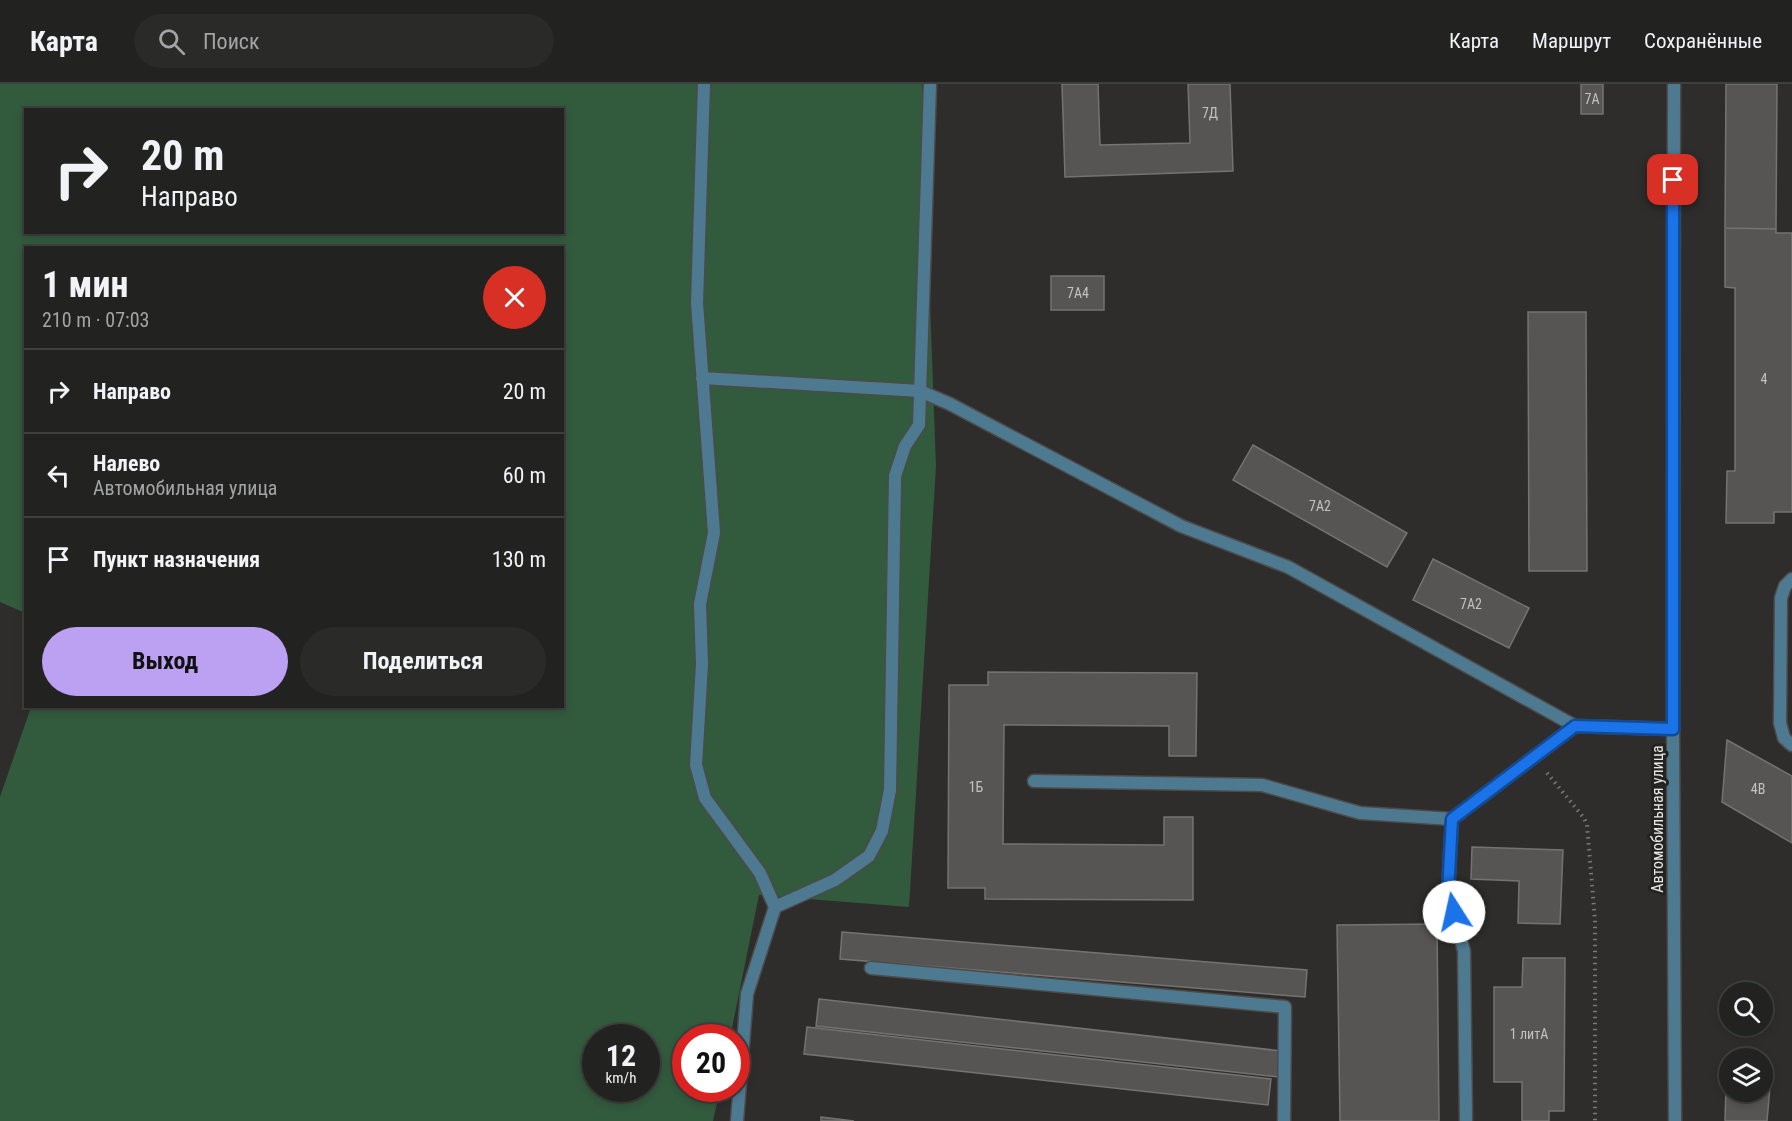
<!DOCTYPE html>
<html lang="ru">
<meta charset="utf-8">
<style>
:root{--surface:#222220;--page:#2a2a29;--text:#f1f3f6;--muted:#a2a4a5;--line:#3f3f3e;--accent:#bca0f2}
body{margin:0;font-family:"Roboto Condensed",sans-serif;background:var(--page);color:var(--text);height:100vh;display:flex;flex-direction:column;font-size:22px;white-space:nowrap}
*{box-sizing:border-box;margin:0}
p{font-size:20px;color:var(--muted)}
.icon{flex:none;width:33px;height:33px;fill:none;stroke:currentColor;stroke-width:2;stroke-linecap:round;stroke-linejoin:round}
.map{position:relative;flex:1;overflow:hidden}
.sheet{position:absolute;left:24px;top:162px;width:540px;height:462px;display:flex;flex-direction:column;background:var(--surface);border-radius:0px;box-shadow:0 3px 9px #0003,0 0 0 2px var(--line)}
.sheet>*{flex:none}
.top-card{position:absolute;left:24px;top:24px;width:540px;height:126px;border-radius:0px;box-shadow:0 3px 9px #0003,0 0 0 2px var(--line);background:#222220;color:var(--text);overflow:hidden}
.fabs{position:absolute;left:1719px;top:898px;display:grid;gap:12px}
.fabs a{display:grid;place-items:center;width:54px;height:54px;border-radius:50%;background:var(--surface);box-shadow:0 3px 9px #0003,0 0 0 2px var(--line);font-size:30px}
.speed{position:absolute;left:582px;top:940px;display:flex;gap:12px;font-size:30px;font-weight:700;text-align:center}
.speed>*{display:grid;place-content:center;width:78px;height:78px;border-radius:50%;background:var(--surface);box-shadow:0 3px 9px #0003,0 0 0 2px var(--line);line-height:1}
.speed small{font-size:15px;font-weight:400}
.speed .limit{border:9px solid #d22;background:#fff;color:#111}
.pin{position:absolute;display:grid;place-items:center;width:51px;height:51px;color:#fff;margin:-26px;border-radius:12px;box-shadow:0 3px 9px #0006}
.me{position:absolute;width:66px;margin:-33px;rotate:350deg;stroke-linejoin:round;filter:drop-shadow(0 0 4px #0008)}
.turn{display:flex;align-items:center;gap:21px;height:126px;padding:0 18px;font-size:27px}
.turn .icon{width:78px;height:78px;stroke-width:2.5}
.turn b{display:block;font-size:42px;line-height:51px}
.round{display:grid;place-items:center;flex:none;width:63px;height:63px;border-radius:32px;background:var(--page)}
.overview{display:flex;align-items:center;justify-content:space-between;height:102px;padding:0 18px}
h1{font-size:36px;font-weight:700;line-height:45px}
.button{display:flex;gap:12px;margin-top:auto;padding:12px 18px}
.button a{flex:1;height:69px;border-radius:36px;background:var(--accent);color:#111;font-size:24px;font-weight:700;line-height:69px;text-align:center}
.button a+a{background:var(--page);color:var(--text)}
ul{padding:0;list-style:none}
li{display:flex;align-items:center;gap:18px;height:84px;padding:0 18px;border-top:2px solid var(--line)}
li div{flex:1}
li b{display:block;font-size:22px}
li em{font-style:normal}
header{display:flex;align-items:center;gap:36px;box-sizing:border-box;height:84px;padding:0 30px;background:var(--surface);border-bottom:2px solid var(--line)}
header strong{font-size:28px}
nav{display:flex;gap:33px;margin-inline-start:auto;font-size:21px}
.search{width:420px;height:54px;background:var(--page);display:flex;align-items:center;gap:15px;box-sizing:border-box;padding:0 21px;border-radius:33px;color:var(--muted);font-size:22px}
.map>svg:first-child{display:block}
.green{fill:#325a3d;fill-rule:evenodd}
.building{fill:#575553;stroke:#757371;stroke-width:1.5}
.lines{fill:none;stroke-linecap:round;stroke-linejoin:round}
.service-casing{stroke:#4c4b49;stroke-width:15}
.minor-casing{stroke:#4c4b49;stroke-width:15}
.path{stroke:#7a7977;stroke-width:4;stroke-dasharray:1.5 4.5;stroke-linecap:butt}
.service{stroke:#4e7a91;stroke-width:12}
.minor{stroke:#4e7a91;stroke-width:12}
.route-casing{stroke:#114b97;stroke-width:15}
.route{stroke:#1a73e8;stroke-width:10}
.labels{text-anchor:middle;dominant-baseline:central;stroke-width:6;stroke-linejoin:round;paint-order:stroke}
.number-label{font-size:14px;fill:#c4c2c1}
.street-label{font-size:16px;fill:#e8e7e6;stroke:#242321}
</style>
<header>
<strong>Карта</strong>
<div class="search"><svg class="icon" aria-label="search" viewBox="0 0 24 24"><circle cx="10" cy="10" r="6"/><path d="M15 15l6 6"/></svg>Поиск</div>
<nav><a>Карта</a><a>Маршрут</a><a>Сохранённые</a></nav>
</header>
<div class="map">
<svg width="1792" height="1037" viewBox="0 0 1792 1037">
<rect width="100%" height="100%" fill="#2e2d2b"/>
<path class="green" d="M0,0H922L936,382L909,823L759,811L730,954H686V1005H720L713,1037H0V713L31,623L562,622V164H26L25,529L0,518ZM26,26H562V148H26ZM596,954H646V1005H596Z"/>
<path class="building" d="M1062,0H1098L1100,61L1190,59L1188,0H1230L1233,87L1065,93Z
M1581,0H1603V30H1581Z
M1726,0H1777L1776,145L1725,144Z
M1725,144L1776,145V149H1792V428H1774V439H1726L1727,387H1735V204L1725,203Z
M1051,192H1104V226H1051Z
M1528,228H1586L1587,487H1529Z
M1253,361L1407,449L1387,483L1233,396Z
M1433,475L1529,524L1509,564L1413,516Z
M988,588L1197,589L1196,672H1169V642L1004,641L1003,760L1164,761V733H1193V816L985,815V804H948L949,601H988Z
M1727,656L1792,692V759L1722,718Z
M1472,763L1563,766L1560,840L1518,839L1519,797L1471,795Z
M1437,840L1439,1037H1340L1337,841Z
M842,848L1307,886L1305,913L840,875Z
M1523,874H1565L1564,1027H1549V1037H1522V998H1494V903H1522Z
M819,915L1282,967L1279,993L816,942Z
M807,943L1271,995L1268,1021L804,970Z
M1726,1002H1730V1008H1762V1003H1770L1767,1037H1725Z
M821,1033L854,1037H821Z"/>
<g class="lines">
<g class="service-casing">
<path id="service" d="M704,0L697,219L714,449L700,520L702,580L696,681L705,714L760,789L775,823L747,910L737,1037
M702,294L920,307L950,320L1181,442L1288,483L1575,642
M1792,495L1785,502L1781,514L1780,639L1784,654L1792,661
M1034,697L1262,701L1360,729L1452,735L1575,642L1673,645
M1452,735L1448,808L1464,867L1466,1037
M775,823L835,796L869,772L882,747L890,706L895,392L905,362L919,341L930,0
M871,884L1285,923L1284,1037"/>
</g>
<g class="minor-casing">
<path id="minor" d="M1674,0L1673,645L1675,1037"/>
</g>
<path class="path" d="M1547,689L1584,734L1587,741L1595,836V1037"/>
<use href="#service" class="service"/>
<use href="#minor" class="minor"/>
</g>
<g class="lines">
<g class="route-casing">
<path id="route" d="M1454,828L1448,808L1452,735L1575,642L1673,645V96"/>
</g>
<use href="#route" class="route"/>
</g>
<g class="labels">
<g class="number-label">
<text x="1592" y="15">7А</text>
<text x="1210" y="29">7Д</text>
<text x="1078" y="209">7А4</text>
<text x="1764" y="295">4</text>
<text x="1320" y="422">7А2</text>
<text x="1471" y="520">7А2</text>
<text x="976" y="703">1Б</text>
<text x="1758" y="705">4В</text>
<text x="1529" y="950">1 литА</text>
</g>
<g class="street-label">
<text transform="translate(1657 735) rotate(-90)">Автомобильная улица</text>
</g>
</g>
</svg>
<div class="fabs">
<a><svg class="icon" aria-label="search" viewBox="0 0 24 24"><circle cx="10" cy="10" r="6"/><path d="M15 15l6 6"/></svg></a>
<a><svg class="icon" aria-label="layers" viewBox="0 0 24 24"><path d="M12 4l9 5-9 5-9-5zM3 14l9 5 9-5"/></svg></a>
</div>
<div class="speed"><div>12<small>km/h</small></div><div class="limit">20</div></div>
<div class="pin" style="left:1673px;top:96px;background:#d93025"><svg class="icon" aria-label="arrive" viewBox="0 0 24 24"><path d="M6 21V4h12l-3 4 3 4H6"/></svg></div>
<svg class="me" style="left:1454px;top:828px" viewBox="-20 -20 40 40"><circle r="19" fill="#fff"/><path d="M0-13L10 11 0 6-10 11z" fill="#1a73e8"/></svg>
<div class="top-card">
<div class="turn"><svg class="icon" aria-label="right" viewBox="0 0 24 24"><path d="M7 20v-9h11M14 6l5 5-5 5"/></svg><div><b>20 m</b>Направо</div></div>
</div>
<section class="sheet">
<div class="overview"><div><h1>1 мин</h1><p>210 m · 07:03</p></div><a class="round" style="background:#d93025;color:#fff"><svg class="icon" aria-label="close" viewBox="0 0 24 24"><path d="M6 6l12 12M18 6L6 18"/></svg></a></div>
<ul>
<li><svg class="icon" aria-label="right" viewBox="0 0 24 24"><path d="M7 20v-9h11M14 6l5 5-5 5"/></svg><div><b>Направо</b></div><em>20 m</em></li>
<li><svg class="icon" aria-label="left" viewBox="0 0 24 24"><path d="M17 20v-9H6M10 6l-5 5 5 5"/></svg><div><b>Налево</b><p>Автомобильная улица</p></div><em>60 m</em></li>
<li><svg class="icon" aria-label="arrive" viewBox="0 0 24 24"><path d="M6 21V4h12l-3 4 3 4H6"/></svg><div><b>Пункт назначения</b></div><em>130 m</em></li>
</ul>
<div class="button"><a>Выход</a><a>Поделиться</a></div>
</section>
</div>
